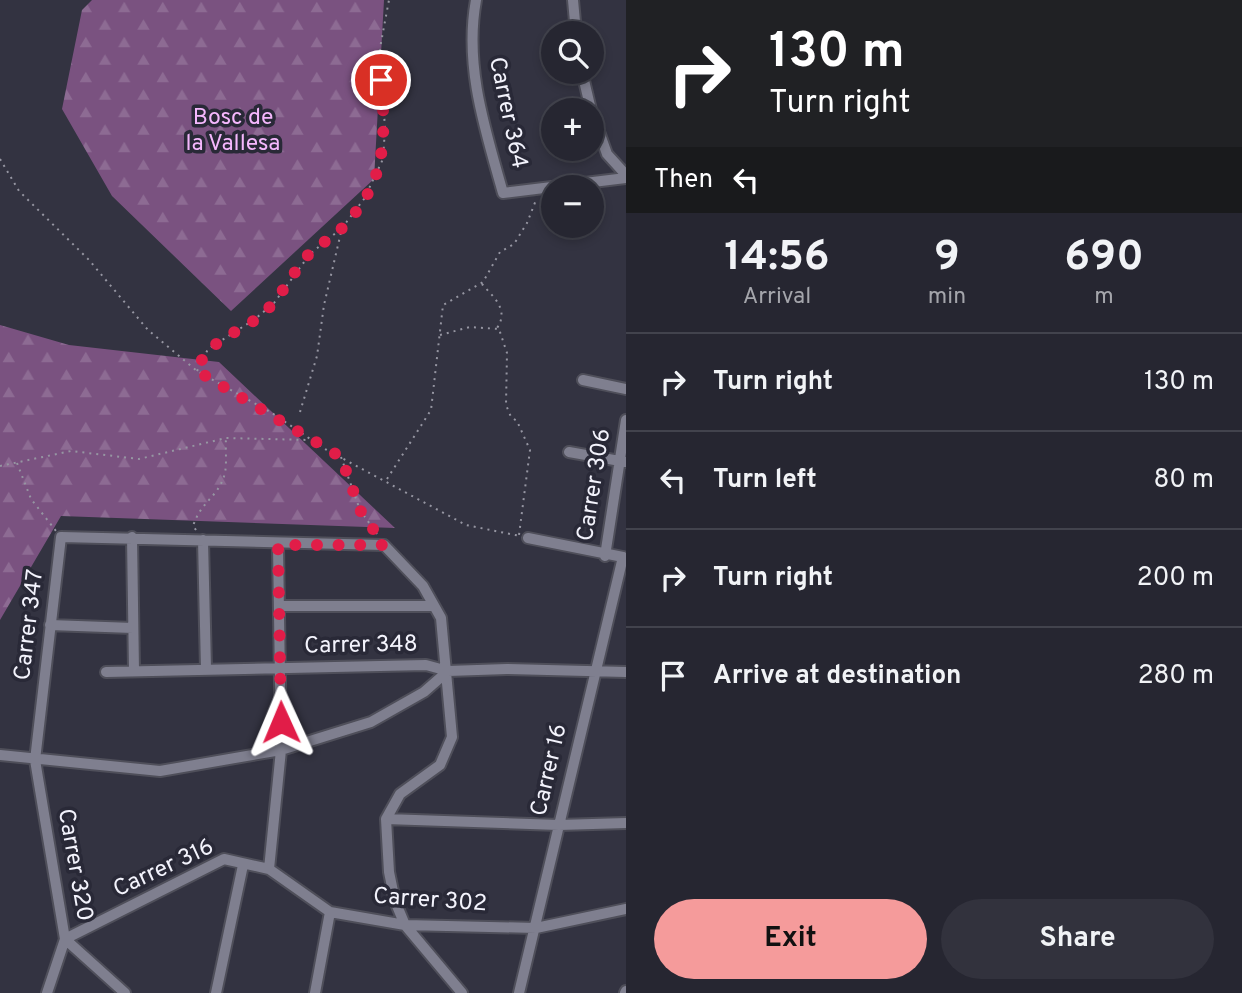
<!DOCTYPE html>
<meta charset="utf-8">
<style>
:root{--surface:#262631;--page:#32323d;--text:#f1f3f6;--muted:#a4a5ab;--line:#42434d;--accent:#f59b9b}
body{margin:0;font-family:Overpass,sans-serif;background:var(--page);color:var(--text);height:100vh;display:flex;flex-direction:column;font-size:26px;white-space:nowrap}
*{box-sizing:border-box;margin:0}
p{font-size:23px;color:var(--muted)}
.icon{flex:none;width:38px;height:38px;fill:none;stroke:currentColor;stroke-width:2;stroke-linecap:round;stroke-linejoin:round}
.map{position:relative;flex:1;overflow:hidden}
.side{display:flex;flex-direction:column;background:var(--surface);width:616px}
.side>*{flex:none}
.hud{background:#202124;color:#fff;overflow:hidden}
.buttons{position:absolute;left:541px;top:21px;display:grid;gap:14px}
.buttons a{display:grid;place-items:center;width:63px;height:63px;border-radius:50%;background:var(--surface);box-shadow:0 4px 10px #0003,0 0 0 2px var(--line);font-size:35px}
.pin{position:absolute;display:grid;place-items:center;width:60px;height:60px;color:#fff;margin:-30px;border:4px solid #fff;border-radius:50%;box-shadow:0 2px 7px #0007}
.me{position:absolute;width:77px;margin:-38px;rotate:359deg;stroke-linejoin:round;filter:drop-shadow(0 0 5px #0008)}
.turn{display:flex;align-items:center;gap:24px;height:147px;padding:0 28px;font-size:32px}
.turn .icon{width:91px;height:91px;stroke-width:2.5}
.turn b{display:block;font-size:49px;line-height:60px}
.then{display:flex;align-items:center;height:66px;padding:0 28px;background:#0003;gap:14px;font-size:26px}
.eta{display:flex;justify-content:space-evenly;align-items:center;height:119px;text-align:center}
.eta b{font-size:42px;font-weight:700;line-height:49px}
.button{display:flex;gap:14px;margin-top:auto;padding:14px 28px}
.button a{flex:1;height:80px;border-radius:42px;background:var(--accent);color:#111;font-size:28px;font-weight:700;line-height:80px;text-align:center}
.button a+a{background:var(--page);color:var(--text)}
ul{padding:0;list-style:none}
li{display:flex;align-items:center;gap:21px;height:98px;padding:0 28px;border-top:2px solid var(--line)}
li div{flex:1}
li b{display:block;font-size:26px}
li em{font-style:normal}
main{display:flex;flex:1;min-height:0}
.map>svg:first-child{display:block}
.forest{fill:url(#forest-firs)}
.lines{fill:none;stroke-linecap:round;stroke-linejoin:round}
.minor-casing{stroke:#4f4f5a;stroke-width:14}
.path{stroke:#9696a2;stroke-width:2;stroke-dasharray:2 5;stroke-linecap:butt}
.minor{stroke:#7f7f8f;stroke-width:10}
.route{stroke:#e11d48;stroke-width:12;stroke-dasharray:0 21.6}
.labels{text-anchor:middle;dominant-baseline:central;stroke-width:7;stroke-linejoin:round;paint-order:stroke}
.street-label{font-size:23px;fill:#f3f3fc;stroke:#292937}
.park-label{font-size:23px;fill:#f5b7fd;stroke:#292937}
</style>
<main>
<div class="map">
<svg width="626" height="993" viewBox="0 0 626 993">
<defs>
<pattern id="forest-firs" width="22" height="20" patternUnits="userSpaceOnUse" patternTransform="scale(1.75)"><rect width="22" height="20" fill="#7a5280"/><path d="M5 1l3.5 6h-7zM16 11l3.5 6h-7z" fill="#8d6b93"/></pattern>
</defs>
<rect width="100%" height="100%" fill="#333341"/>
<path class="forest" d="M92,0H384L374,179L231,311L112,196L62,109L82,10Z
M0,325L69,345L219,362L395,528L61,516L0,620Z"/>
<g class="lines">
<g class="minor-casing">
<path id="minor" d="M476,0C464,66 485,129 503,193L626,178
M573,0L576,33
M582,72L591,110
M592,112L607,154L626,175
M583,380L626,389
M569,452L626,462
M132,537L134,671
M528,538L623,557
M203,540L206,669
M605,556L626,420
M280,606H433
M50,625L133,628
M106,672L426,665L448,671
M0,755L160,771L281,750L371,722L424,692L448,671L507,669L626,672
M386,819L559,825L626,823
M269,869L281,750L278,545
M47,993L65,939L224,859L269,869L330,912L405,925L536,928L626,909
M125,993L65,939L35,760L61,537L384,545L423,586L441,618L452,737L440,765L400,794L386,819L389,872L395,901L405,925L462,993
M216,993L243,865
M315,993L330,912
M519,993L623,557
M625,993L626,991"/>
</g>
<path class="path" d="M0,159L19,191L89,260L148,330L197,371L272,413L325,449L466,525L520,536
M482,284C492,296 510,309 497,328
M440,335L470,327L499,329L507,353L506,405L511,417L517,421L530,450L519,535
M197,371L208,349L255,319L274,303L310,254L342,228
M300,412L317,356L324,305L342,228L364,199L383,159L385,129L380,48L389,0
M341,457L360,510L377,534
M17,463L31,499L56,531
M0,466L71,451L139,459L226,438L309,440
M387,479L431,410L443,305L483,282L500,252L514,244L527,223L536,200
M196,530L193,526C201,502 216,498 223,479C228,468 225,451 226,439"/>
<use href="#minor" class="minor"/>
</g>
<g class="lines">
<path class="route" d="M281,722L278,545H384L360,510L341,457L197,371C206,342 233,335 255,320C281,301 289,276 309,254C319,244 333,238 342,228C387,182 386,139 381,80"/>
</g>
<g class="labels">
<g class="street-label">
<text transform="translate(507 113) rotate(78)">Carrer 364</text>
<text transform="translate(595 485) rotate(-81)">Carrer 306</text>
<text transform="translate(30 625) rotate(-83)">Carrer 347</text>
<text transform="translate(361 646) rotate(-1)">Carrer 348</text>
<text transform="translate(550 770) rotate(-77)">Carrer 16</text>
<text transform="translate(74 865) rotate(80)">Carrer 320</text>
<text transform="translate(164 869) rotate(-25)">Carrer 316</text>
<text transform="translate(430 901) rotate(4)">Carrer 302</text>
</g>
<g class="park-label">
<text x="233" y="118">Bosc de<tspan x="233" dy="26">la Vallesa</tspan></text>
</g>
</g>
</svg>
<div class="buttons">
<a><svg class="icon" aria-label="search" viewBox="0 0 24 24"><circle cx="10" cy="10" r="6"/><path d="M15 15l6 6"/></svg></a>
<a>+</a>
<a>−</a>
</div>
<div class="pin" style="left:381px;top:80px;background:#d93025"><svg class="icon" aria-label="arrive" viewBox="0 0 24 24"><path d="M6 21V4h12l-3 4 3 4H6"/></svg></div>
<svg class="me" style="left:281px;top:722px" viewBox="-20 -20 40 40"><path d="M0-17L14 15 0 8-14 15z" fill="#e11d48" stroke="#fff" stroke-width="4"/></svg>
</div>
<section class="side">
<div class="hud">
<div class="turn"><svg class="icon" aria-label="right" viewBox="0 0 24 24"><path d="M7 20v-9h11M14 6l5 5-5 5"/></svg><div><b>130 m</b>Turn right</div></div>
<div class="then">Then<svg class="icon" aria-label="left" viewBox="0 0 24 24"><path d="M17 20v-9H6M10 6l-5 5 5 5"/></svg></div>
</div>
<div class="eta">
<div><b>14:56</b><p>Arrival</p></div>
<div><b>9</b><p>min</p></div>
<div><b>690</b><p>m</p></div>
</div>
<ul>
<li><svg class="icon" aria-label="right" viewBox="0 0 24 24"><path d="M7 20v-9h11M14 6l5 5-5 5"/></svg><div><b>Turn right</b></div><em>130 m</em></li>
<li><svg class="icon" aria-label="left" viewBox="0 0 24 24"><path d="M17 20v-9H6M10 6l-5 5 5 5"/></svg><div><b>Turn left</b></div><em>80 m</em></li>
<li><svg class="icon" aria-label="right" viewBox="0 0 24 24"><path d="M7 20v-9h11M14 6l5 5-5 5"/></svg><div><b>Turn right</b></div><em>200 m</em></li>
<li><svg class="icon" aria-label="arrive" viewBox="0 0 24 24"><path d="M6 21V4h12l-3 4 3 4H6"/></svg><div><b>Arrive at destination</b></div><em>280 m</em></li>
</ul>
<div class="button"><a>Exit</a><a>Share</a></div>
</section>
</main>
